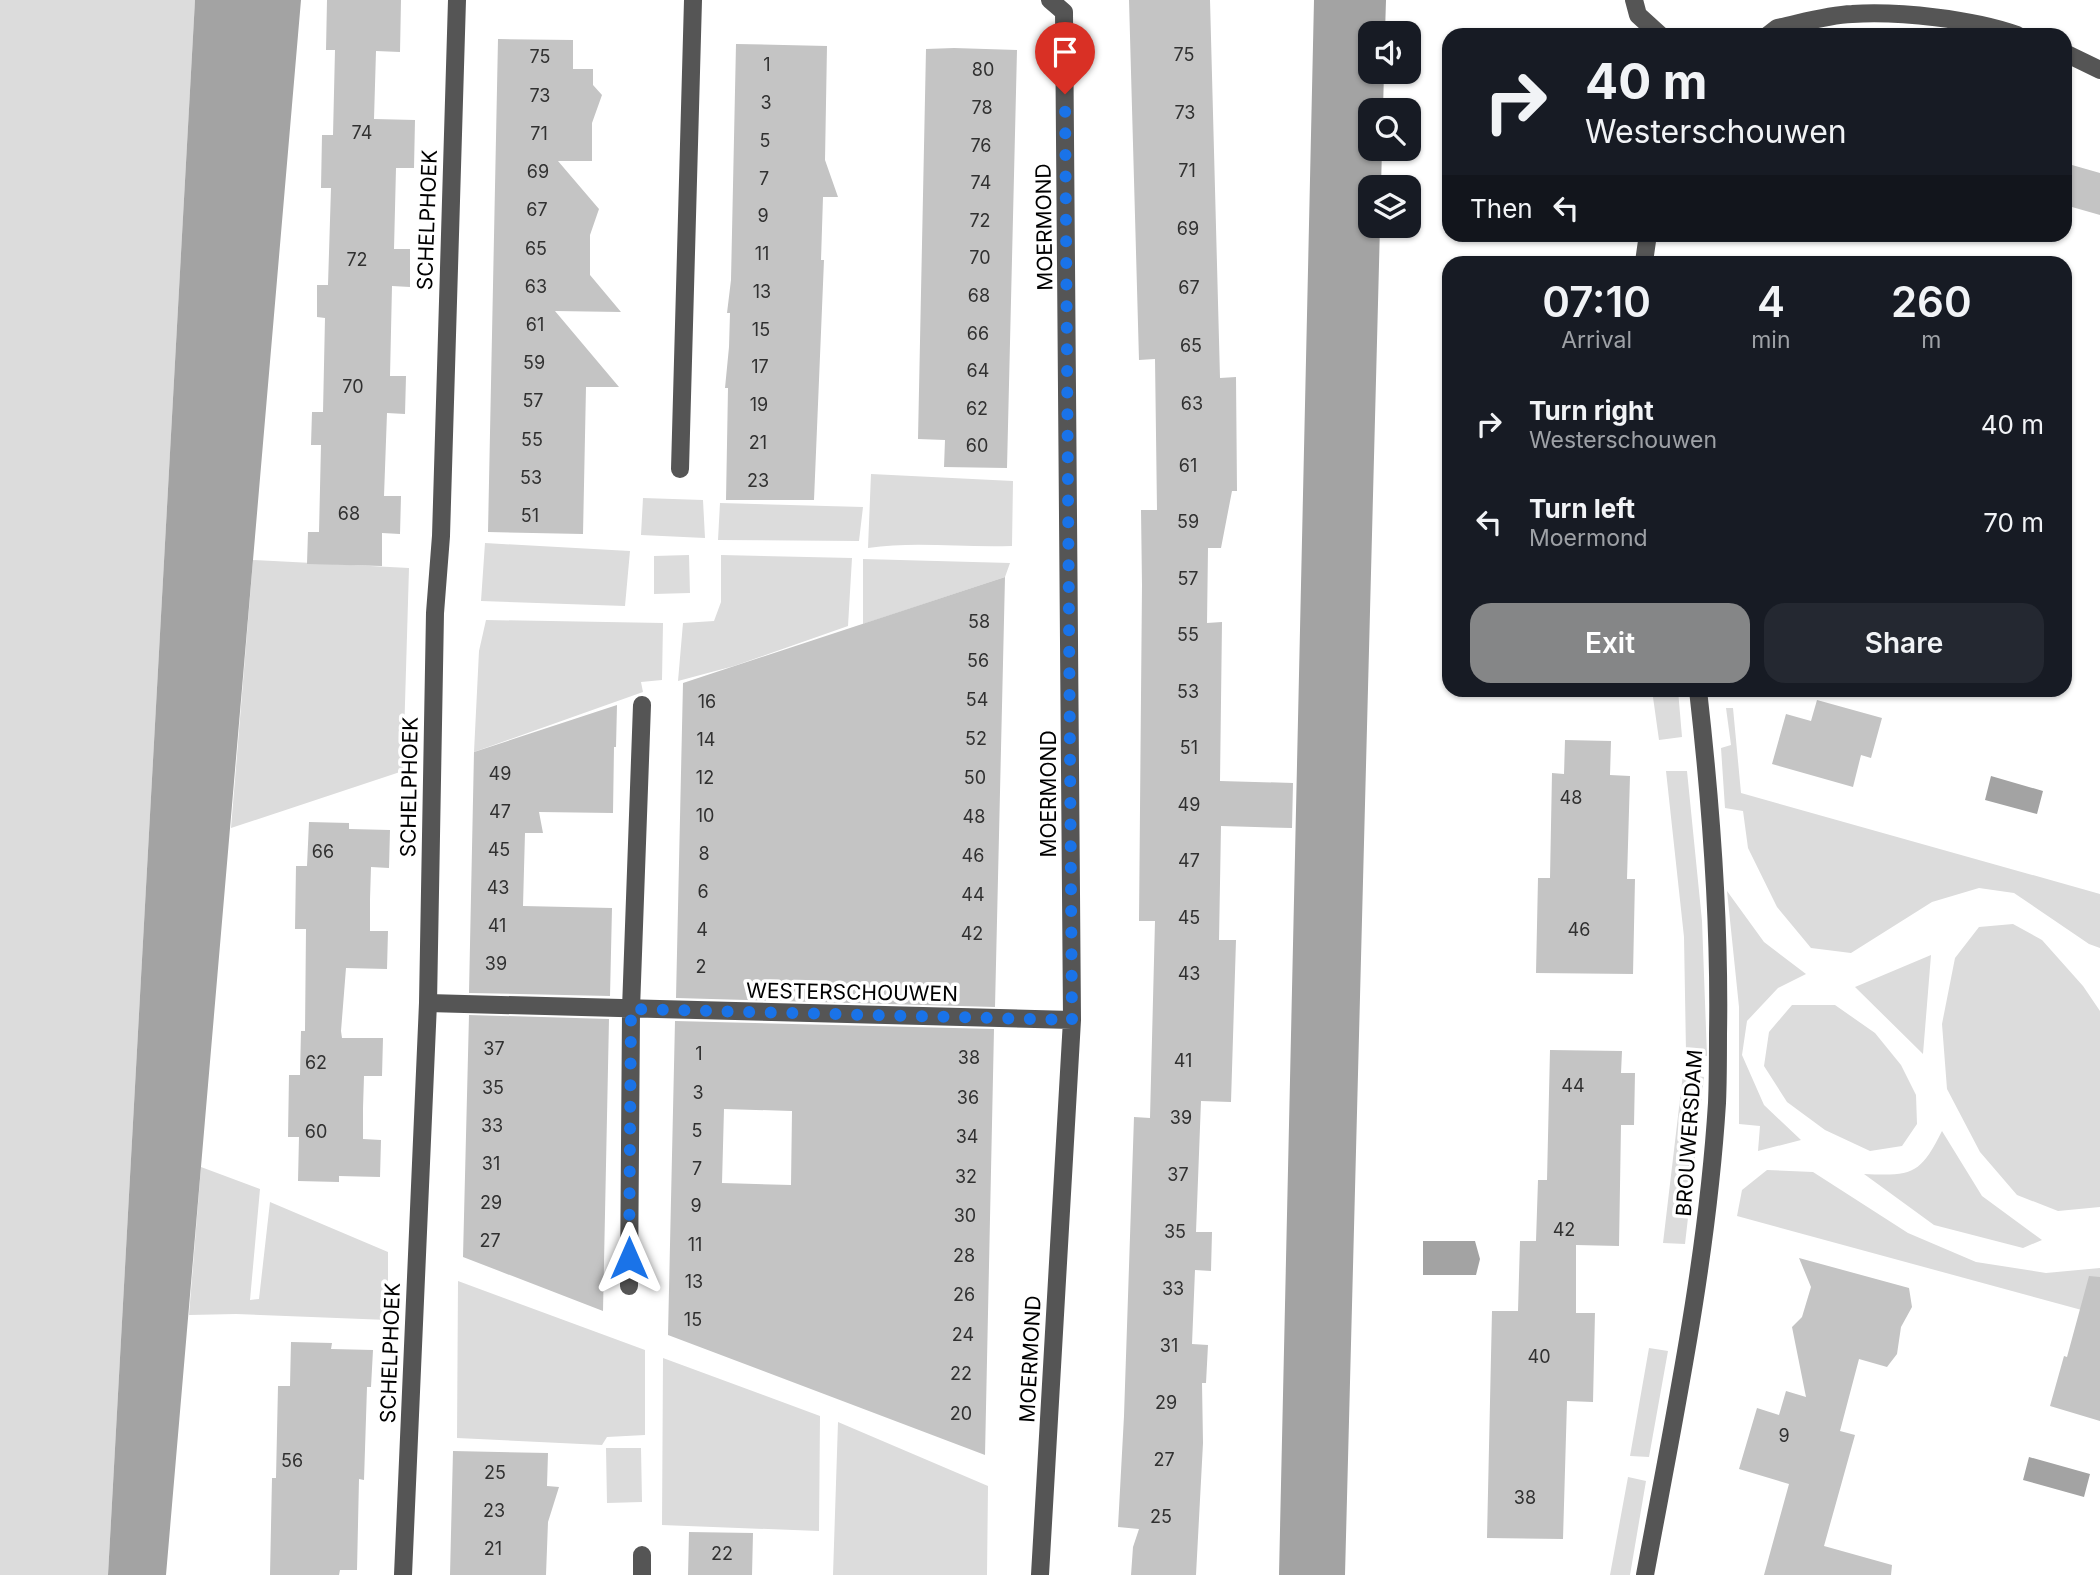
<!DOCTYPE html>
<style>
:root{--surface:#171b24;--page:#242831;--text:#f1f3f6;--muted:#9ea1a6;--accent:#858687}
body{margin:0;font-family:Inter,sans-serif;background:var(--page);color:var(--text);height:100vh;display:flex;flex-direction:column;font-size:26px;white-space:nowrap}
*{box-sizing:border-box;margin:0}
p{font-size:23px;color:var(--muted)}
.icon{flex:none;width:38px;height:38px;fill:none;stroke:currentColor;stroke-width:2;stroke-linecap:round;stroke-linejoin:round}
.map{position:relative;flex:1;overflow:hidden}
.drawer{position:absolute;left:1442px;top:256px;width:630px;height:441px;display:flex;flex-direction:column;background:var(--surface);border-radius:21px;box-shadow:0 2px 5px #0004}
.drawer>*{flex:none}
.hud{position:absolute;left:1442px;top:28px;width:630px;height:214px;border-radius:21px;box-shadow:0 2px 5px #0004;background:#171b24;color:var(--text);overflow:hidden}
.controls{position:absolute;left:1358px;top:21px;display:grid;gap:14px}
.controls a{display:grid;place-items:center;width:63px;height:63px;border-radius:14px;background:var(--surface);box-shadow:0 2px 5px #0004;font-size:35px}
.pin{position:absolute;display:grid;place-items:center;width:60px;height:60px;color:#fff;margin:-72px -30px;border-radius:50% 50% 50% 0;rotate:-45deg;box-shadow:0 0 7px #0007}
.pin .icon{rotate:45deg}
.me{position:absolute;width:77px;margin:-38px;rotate:0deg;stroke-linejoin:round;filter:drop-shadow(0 0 5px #0008)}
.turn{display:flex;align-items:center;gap:24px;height:147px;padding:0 28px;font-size:32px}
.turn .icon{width:91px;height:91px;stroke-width:2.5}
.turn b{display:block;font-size:49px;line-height:60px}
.then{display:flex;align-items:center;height:66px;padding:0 28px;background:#0003;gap:14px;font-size:26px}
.eta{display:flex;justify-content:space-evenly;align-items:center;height:119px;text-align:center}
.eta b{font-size:42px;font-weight:600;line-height:49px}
.cta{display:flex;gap:14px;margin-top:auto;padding:14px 28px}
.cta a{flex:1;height:80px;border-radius:21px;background:var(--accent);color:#fff;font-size:28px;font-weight:600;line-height:80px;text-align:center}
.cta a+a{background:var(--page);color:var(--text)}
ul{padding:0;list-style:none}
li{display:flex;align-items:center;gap:21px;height:98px;padding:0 28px}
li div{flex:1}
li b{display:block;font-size:26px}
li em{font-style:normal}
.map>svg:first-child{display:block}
.green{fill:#dcdcdc}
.water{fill:#a3a3a3}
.building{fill:#c4c4c4;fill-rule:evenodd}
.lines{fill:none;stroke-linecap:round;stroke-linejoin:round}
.minor{stroke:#555;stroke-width:18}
.route{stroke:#1a73e8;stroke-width:12;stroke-dasharray:0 21.6}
.labels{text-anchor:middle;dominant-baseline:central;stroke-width:7;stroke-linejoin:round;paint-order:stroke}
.number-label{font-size:18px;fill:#313131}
.street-label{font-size:21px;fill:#000;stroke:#fff}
</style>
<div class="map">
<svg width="2100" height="1575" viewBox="0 0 2100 1575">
<rect width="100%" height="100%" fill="#fff"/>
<path class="green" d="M0,0H195L108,1575H0Z
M871,474L1013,481L1012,546C965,548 915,541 868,548Z
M643,498L703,500L705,538L641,535Z
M720,503L863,507L859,541L718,540Z
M485,543L630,551L625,606L481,601Z
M689,555L690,593L654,594V556Z
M721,555L852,558L848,626L734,666L678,681L683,623L714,621L721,602Z
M863,559L1010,563L1005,577L863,624Z
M253,560L409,568L403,771L231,828Z
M486,620L663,623L662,680L641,682L643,692L474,752L479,651Z
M1652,690H1678L1682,737L1659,740Z
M1726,708H1733L1741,793L2100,894V948L2089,944L2014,893L1979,888L1932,902L1851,953L1811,948L1777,907L1748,848L1743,811L1725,808L1721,748L1731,745Z
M1666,771H1687L1702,921L1707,1056L1686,1052L1684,937Z
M1727,891L1764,942L1806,974L1778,988L1747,1021L1742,1055L1764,1105L1801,1140L1758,1151L1760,1126L1739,1124V1007Z
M2013,924L2042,940L2083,986L2100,1011V1207L2058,1211L2017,1195L1980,1152L1947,1089L1942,1024L1955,958L1979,927Z
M1931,955L1923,1054L1855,987Z
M1792,1005H1835L1875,1033L1901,1065L1916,1095L1917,1124L1902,1146L1870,1151L1825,1130L1787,1102L1764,1066L1769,1032Z
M1683,1074L1704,1077L1685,1244L1663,1243Z
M1942,1131L1982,1196L2042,1240L2023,1248L1934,1225L1864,1174C1912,1176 1920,1175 1942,1131Z
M201,1167L260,1189L250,1300L259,1299L270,1202L388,1252V1320L236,1314L189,1315Z
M1767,1170L1813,1172L1908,1233L1976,1262L2046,1273L2100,1268V1315L1737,1216L1742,1190Z
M458,1281L645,1350V1435L607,1437L602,1445L457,1438Z
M1649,1348L1668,1351L1649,1457L1630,1456Z
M663,1358L820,1416L819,1531L662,1525Z
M838,1422L988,1486L987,1575H833Z
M606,1448H641L642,1502L607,1503Z
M1628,1477L1646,1481L1630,1575H1610Z"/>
<path class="water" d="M195,0H301L166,1575H108Z
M1314,0H1386L1385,33H1370V72H1384L1383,110H1370V149H1382L1381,187H1370V226H1380L1345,1575H1279Z
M1991,776L2043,791L2037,814L1985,800Z
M1423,1241H1475L1480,1259L1476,1275H1423Z
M2029,1457L2090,1474L2084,1497L2023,1480Z"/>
<path class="building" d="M327,0H401L400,52L376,51L374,119L415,120L414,168H396L394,249H410V287L392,286L390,376H406L405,414L387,413L384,496H401L400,534L382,533V566L307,564L308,532H319L321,445H311L312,412H323L325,318L317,317V285H328L331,188H321L322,135H333L335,50H326Z
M1129,0H1210L1220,378L1236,377L1237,491H1232L1221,548H1208L1207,623L1222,622L1220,781L1293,783L1292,828L1221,826L1219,940H1236L1231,1102L1201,1101L1196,1232H1212L1211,1271L1195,1270L1192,1344L1208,1345L1206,1383H1202L1203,1443L1196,1575H1131L1133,1547L1139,1529L1118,1527L1124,1416L1134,1117L1150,1118L1155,921H1139L1142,585L1141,510H1157L1155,359L1139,360Z
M498,39L573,40V69H593V85L602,95L592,123V161H558L599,209L590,235V275L621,312L555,311L619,387H586L583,534L488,532Z
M736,44L827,46L825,160L838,197H823L821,260H824L814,500H726L728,388H725L729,347L730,313H727L731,280Z
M954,48L1017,50L1007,468L944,467L945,440L918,439L926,49Z
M2065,163L2100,173V215L2065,205Z
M1005,577L995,1007L676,998L683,683Z
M1817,700L1882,718L1871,758L1861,755L1853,787L1772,764L1786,714L1811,721Z
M617,705L616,747H614L613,813L539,812L543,833H525L524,869L523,906L612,908L610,996L469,993L474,752Z
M1565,740L1611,741L1610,775L1630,776L1627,879H1635L1633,974L1536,973L1538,878H1550L1552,773L1564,774Z
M309,822L349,823V829L390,830L389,868L371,867L370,899V931H388L387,969L346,968L341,1031L342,1038H383L382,1076H364L363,1108V1139L381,1140L380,1177L339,1176V1182L298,1181L299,1137H288L289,1075H300L301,1031H305L306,929H295L296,866H307Z
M469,1015L609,1019L603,1311L463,1257Z
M675,1021L994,1029L985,1455L668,1335ZM724,1109L792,1111L791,1185L722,1183Z
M1550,1050L1622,1051L1621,1073H1635L1634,1125H1621L1619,1246L1576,1245V1313H1595L1593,1402L1567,1401L1563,1539L1487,1538L1492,1311H1518L1520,1241H1536L1538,1180H1547Z
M1799,1258L1909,1288L1912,1307L1901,1327L1897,1354L1887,1367L1859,1359L1840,1431L1855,1435L1824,1546L1892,1565L1891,1575H1764L1789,1484L1739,1469L1757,1408L1779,1415L1786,1391L1806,1397L1792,1327L1802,1317L1811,1287Z
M2089,1276L2100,1277V1421L2050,1406L2064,1356L2067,1357Z
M291,1342L332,1343L331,1349L373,1350L371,1387H367L364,1480L359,1479L357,1570H340L339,1575H270L272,1478H276L278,1386H290Z
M453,1451L548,1453L547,1486L559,1487L548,1522L546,1575H450Z
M689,1532L753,1533L752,1575H688Z"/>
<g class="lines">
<path class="minor" d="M1634,0L1638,15L1660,35
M1768,35L1777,28C1801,23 1827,15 1852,14C1899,11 1973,19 2017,35
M2065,53L2100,70
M1644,262L1648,234
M680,469L693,0
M428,1003L1072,1020
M629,1286L631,1009L642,705
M403,1575L428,1003L435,613L441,536L457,0
M642,1575V1555
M1040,1575L1072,1020L1064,12L1050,0
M1645,1575C1674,1418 1707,1262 1717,1103C1718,1080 1718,1057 1718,1034C1720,919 1711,804 1698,690"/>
</g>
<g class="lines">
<path class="route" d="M629,1258L631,1009L1072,1020L1065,94"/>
</g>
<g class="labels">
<g class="number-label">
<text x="1184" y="54">75</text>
<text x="540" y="56">75</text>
<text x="767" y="64">1</text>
<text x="983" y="69">80</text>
<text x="540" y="95">73</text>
<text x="766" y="102">3</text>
<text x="982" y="107">78</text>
<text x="1185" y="112">73</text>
<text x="362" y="132">74</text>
<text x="539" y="133">71</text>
<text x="765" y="140">5</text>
<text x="981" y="145">76</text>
<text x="1187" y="170">71</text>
<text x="538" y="171">69</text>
<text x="764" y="178">7</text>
<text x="981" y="182">74</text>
<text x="537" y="209">67</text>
<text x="763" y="215">9</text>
<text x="980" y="220">72</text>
<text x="1188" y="228">69</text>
<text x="536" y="248">65</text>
<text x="762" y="253">11</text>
<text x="980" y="257">70</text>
<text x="357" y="259">72</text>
<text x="536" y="286">63</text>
<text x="1189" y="287">67</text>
<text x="762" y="291">13</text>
<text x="979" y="295">68</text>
<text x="535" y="324">61</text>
<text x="761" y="329">15</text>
<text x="978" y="333">66</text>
<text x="1191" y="345">65</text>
<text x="534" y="362">59</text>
<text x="760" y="366">17</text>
<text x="978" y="370">64</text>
<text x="353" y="386">70</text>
<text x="533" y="400">57</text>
<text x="1192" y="403">63</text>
<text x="759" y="404">19</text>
<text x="977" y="408">62</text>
<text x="532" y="439">55</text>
<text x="758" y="442">21</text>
<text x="977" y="445">60</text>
<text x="1188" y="465">61</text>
<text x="531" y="477">53</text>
<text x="758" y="480">23</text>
<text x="349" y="513">68</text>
<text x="530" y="515">51</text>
<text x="1188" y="521">59</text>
<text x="1188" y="578">57</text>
<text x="979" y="621">58</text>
<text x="1188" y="634">55</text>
<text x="978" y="660">56</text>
<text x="1188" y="691">53</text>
<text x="977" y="699">54</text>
<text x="707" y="701">16</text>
<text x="976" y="738">52</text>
<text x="706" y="739">14</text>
<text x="1189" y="747">51</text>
<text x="500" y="773">49</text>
<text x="705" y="777">12</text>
<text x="975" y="777">50</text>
<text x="1571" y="797">48</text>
<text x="1189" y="804">49</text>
<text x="500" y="811">47</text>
<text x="705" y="815">10</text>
<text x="974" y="816">48</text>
<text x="499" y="849">45</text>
<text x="323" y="851">66</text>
<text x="704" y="853">8</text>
<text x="973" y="855">46</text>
<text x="1189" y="860">47</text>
<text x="498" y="887">43</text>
<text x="703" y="891">6</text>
<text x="973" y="894">44</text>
<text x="1189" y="917">45</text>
<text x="497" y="925">41</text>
<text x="702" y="929">4</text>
<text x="1579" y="929">46</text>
<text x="972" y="933">42</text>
<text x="496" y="963">39</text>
<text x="701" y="966">2</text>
<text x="1189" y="973">43</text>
<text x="494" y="1048">37</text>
<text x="699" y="1053">1</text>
<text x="969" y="1057">38</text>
<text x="1183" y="1060">41</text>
<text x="316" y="1062">62</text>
<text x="1573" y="1085">44</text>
<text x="493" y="1087">35</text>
<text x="698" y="1092">3</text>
<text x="968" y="1097">36</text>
<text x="1181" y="1117">39</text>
<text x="492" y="1125">33</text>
<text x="697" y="1130">5</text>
<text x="316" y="1131">60</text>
<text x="967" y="1136">34</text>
<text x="491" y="1163">31</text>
<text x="697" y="1168">7</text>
<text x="1178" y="1174">37</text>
<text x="966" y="1176">32</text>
<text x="491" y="1202">29</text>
<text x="696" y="1205">9</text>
<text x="965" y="1215">30</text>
<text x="1564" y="1229">42</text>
<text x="1175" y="1231">35</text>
<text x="490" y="1240">27</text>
<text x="695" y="1244">11</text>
<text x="964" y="1255">28</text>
<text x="694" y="1281">13</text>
<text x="1173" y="1288">33</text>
<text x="964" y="1294">26</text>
<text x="693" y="1319">15</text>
<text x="963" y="1334">24</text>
<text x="1169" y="1345">31</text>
<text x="1539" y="1356">40</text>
<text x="961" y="1373">22</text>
<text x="1166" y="1402">29</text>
<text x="961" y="1413">20</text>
<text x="1784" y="1435">9</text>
<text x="1164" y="1459">27</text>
<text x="292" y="1460">56</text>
<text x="495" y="1472">25</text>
<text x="1525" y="1497">38</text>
<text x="494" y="1510">23</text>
<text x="1161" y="1516">25</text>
<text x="493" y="1548">21</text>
<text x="722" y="1553">22</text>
</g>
<g class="street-label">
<text transform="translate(427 220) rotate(-88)">SCHELPHOEK</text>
<text transform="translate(1044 227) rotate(-91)">MOERMOND</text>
<text transform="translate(409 787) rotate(-89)">SCHELPHOEK</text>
<text transform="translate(1048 794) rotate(-90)">MOERMOND</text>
<text transform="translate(852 992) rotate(1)">WESTERSCHOUWEN</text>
<text transform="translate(1689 1133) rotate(-86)">BROUWERSDAM</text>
<text transform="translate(390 1353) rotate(-88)">SCHELPHOEK</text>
<text transform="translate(1030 1359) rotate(-87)">MOERMOND</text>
</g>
</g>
</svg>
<div class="controls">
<a><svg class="icon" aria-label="sound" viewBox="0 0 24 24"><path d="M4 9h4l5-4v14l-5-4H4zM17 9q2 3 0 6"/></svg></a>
<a><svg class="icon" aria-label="search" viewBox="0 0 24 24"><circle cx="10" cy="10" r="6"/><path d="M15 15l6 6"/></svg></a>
<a><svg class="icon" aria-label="layers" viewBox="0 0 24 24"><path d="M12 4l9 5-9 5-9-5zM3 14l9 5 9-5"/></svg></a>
</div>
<div class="pin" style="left:1065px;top:94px;background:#d93025"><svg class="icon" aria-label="arrive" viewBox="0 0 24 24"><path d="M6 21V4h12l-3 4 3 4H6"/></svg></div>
<svg class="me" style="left:629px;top:1258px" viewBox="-20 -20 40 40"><path d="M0-17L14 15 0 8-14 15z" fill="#1a73e8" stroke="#fff" stroke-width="4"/></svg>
<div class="hud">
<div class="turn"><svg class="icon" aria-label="right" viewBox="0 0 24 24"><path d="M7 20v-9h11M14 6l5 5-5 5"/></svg><div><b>40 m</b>Westerschouwen</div></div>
<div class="then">Then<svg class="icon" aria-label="left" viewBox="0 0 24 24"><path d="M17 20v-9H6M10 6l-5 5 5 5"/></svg></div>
</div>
<section class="drawer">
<div class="eta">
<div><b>07:10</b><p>Arrival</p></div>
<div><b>4</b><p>min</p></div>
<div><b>260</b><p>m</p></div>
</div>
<ul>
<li><svg class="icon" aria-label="right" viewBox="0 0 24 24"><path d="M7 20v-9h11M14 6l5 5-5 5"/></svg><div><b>Turn right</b><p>Westerschouwen</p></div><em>40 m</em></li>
<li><svg class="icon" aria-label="left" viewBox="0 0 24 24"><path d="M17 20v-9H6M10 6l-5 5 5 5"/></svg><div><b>Turn left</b><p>Moermond</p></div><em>70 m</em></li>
</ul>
<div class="cta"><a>Exit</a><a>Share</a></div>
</section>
</div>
